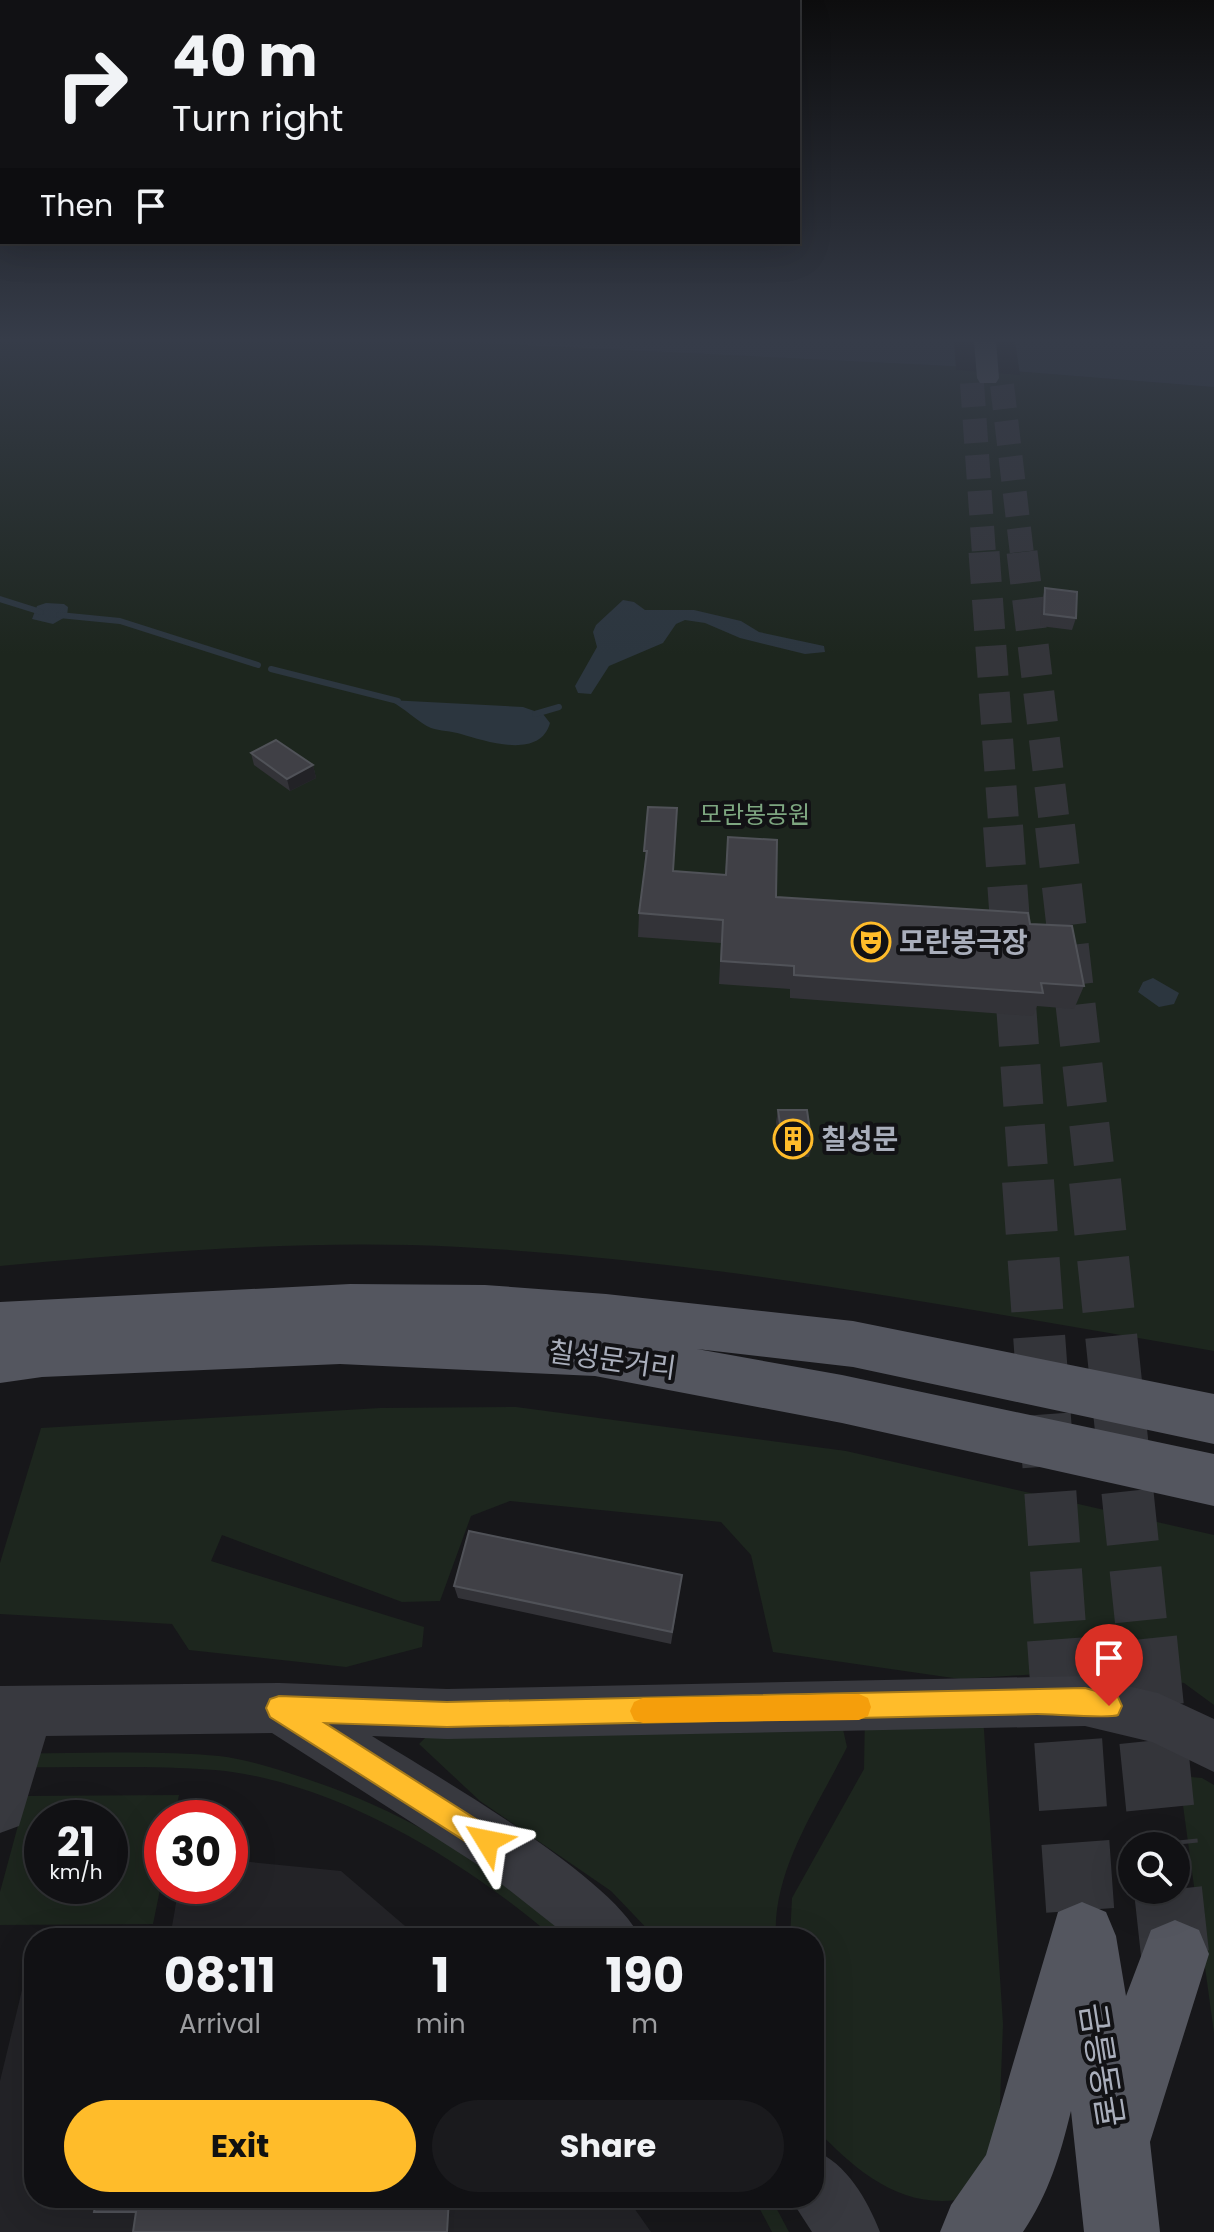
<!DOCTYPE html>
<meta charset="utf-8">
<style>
:root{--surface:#111114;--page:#1a1a1d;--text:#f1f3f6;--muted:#9c9da0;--line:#303134;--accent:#ffbc2a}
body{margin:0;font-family:Poppins,"Noto Sans KR",sans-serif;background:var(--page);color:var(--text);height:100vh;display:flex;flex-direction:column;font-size:30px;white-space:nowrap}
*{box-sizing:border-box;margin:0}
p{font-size:26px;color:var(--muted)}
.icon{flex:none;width:44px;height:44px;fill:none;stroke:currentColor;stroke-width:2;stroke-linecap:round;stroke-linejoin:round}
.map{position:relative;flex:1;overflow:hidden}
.details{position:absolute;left:24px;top:1928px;width:800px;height:280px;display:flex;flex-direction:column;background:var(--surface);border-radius:32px;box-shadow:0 8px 32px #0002,0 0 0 2px var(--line)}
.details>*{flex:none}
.top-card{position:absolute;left:0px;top:0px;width:800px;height:244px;box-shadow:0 8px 32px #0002,0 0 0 2px var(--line);background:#111114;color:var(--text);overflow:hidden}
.tools{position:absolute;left:1118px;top:1832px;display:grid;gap:16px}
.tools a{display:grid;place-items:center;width:72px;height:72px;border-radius:50%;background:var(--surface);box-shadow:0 8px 32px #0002,0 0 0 2px var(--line);font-size:40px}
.speed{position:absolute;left:24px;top:1800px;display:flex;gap:16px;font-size:40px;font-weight:700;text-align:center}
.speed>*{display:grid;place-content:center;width:104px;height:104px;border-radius:50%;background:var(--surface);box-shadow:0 8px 32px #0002,0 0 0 2px var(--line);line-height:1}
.speed small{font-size:20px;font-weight:400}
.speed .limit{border:12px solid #d22;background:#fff;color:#111}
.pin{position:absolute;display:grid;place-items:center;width:68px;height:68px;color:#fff;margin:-82px -34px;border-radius:50% 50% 50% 0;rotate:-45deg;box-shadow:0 0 8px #0007}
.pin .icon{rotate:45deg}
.me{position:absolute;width:88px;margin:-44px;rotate:305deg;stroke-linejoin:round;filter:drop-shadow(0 0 6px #0008)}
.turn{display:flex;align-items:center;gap:28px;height:168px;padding:0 40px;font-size:36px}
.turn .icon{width:104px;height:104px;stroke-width:2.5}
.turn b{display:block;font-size:56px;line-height:68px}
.then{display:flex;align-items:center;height:76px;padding:0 40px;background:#0003;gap:16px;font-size:30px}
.eta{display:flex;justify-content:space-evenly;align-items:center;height:136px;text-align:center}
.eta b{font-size:48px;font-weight:700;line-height:56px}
.primary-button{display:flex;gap:16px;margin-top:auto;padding:16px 40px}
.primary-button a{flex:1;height:92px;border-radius:48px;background:var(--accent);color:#111;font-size:32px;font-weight:700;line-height:92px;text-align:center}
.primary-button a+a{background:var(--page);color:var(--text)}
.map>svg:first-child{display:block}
.built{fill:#232327}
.green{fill:#1d261e;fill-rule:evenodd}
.water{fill:#2c363f}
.pier{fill:#17171a}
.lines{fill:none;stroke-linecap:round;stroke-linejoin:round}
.stream{stroke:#2c363f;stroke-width:6}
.major-tunnel-far4{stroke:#34353a;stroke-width:24;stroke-dasharray:24 12;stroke-linecap:butt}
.major-tunnel-far3{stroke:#34353a;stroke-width:31;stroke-dasharray:31 16;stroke-linecap:butt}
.major-tunnel-far2{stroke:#34353a;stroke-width:40;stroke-dasharray:40 20;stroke-linecap:butt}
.major-tunnel-far1{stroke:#34353a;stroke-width:52;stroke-dasharray:52 26;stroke-linecap:butt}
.major-tunnel{stroke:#34353a;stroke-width:68;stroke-dasharray:68 34;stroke-linecap:butt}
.minor{fill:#38393f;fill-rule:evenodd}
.major{fill:#54565f;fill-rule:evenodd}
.wall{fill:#333338}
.shaded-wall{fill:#222226}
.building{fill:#404046;stroke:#505258;stroke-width:2}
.route{fill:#ffbc2a;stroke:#a67a1b;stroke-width:2}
.slow{fill:#f59e0b}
.labels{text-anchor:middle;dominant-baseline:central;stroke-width:8;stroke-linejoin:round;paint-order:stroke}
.far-park-label{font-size:24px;fill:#7ea781;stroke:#121215}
.poi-label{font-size:28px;font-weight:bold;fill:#a9aebb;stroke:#121215;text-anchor:start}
.street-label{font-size:28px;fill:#a9aebb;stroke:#121215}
.near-street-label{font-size:34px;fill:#a9aebb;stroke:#121215}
</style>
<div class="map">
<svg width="1214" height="2232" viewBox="0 0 1214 2232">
<rect width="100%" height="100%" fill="#17171a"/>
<path class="built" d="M230,1860L341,1871L419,1938H170L179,1886H230Z
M23,1986H34V2198H627L651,2232H0V2081Z"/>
<path class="green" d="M444,341L951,366L1214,387V1351C964,1309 714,1260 460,1247C306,1239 153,1252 0,1266V342Z
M516,1407L846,1451L1214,1535V1705L1184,1683L1101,1670L960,1679L773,1652L751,1555L721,1522L510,1501L471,1516L440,1601L402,1602L222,1535L211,1561L424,1627L422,1647L346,1667L189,1650L172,1624L0,1614V1563L41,1428L380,1408Z
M865,1712L983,1715L1003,2024L998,2156L972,2197C905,2214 858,2173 814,2127V1938H790L792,1898L864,1769Z
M842,1725L847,1747C818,1806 772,1870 776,1938H656L611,1891L480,1801L419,1744L431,1732Z
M24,1753C88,1754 155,1750 219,1756C246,1759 274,1768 301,1777C405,1811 490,1862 569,1938H554C465,1861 335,1781 215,1770C151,1765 85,1768 20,1767Z
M1179,1776L1202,1778L1214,1785V2033Z
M179,1795L174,1818H162V1880L153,1924L0,1925V1892L26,1796ZM42,1818H110V1886H42Z
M754,2198H771L789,2232H772Z"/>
<path class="water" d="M444,341H1214V387L951,366Z
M623,600L634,602L645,610H694L741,621L759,632L824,646L825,652L805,654L740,638L705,623L685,620L676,624L663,643L609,666L591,694L578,693L575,686L597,647L593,632L596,625Z
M46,603L64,604L68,607L67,616L53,624L32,619L37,606Z
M389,700L523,707L543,714L550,723C540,760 485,741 461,734C451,731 440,731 431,728C419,723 403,707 389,700Z
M1153,978L1179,993L1174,1004L1159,1007L1138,992L1143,982Z"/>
<path class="pier" d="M954,341H1015L1020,375L956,370Z"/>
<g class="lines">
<path class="stream" d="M0,599L41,612
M59,615L120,621L258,665
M271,669L398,701
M535,714L559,707"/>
<path class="major-tunnel-far4" d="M972,383L984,554
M1002,385L1022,554"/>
<path class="major-tunnel-far3" d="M984,552L1004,828
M1022,552L1055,828"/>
<path class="major-tunnel-far2" d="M1003,826L1029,1183
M1055,826L1096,1183"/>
<path class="major-tunnel-far1" d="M1028,1181L1061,1641
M1095,1181L1143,1641"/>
<path class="major-tunnel" d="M1061,1639L1082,1936
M1143,1639L1164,1846
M1168,1890L1175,1954"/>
<path class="minor" d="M1085,1676L1158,1693L1214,1719V1772L1152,1742L1085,1726L447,1739L372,1736C433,1774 615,1878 640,1938H570L475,1863L272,1733L46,1736L19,1826L0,1833V1686L279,1683L447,1689Z
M814,2150C847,2164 867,2199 880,2232H812L790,2198H814Z"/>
<path class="major" d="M974,341H996L999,378L996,383H980L977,378Z
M350,1284L485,1285L606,1294L853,1321L1214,1394V1444L853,1367L697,1349L842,1375L1214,1454V1506L842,1423L595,1376L340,1364L42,1377L0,1383V1302Z
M1082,1902L1106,1912L1116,1936L1126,1996L1151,1930L1175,1920L1199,1930L1209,1954L1150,2142L1160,2232H1084L1071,2111C1060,2156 1049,2193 1023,2232H940L951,2205L986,2155L1058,1912Z"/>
</g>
<path class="wall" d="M1045,588L1076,618L1072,630L1040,626L1042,601Z
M251,753L313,765L316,778L290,791L254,765Z
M648,807L673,871L725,875L728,837L776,897L1030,924L1084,986L1074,1009L1037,1006L1033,1016L790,998V989L719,984L721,943L638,937L639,913L644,874Z
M778,1110L812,1145L809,1157H781L776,1122Z
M682,1575L671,1644L458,1598L454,1586Z"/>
<path class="shaded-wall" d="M313,765L316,778L290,791L287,779Z
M449,2198H455L453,2232H447Z"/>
<path class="building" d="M1045,588L1077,592L1076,618L1044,614Z
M276,740L313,765L287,779L251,753Z
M648,807L677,808L673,871L726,875L728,837L777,840L776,897L1028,913L1030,924L1072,926L1084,986L1041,983L1043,993L794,975V966L721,961L723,920L639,913L647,851H644Z
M778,1110H807L812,1145H783Z
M469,1531L682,1575L672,1632L454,1586Z
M97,2198H449L447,2232H133L136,2212H94Z"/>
<linearGradient id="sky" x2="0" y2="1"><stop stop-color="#0d0d0e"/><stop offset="0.52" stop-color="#363c49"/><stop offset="1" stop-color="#363c49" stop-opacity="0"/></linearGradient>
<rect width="1214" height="654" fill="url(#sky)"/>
<path class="route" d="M1085,1688L1118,1697L1122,1706L1118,1715C1110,1719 1053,1714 1037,1714L447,1727L325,1723L496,1832L500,1841L496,1851L487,1855L270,1717L266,1708L270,1699L279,1696L447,1702Z"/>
<path class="slow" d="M859,1694L868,1698L871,1707L868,1716L859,1720L643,1723L634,1720L630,1711L634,1702L643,1698Z"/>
<defs>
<g id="theatre-ring" transform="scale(2)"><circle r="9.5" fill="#121215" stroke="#ffbc2a" stroke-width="1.5"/><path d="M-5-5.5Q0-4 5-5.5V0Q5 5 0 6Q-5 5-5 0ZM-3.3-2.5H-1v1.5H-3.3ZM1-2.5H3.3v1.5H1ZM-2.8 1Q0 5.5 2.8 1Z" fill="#ffbc2a"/></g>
<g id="building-ring" transform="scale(2)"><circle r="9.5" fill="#121215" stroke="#ffbc2a" stroke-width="1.5"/><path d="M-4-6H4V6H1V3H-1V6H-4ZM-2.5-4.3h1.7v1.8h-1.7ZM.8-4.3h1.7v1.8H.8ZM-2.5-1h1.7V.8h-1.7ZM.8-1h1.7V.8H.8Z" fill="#ffbc2a"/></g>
</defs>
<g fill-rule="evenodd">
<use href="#theatre-ring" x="871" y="942"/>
<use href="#building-ring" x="793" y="1139"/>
</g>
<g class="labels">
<g class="far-park-label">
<text x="755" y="814">모란봉공원</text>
</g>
<g class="poi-label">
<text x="899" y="942">모란봉극장</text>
<text x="821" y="1139">칠성문</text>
</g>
<g class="street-label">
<text transform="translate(612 1360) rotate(8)">칠성문거리</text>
</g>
<g class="near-street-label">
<text transform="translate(1102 2065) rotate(81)">금릉동굴</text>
</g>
</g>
</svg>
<div class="tools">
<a><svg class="icon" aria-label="search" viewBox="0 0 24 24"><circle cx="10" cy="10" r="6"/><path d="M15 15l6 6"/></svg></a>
</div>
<div class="speed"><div>21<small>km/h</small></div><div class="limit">30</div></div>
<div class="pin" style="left:1109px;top:1706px;background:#d93025"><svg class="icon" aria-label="arrive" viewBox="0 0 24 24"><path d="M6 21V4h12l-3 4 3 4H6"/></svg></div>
<svg class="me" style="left:487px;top:1841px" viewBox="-20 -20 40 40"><path d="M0-17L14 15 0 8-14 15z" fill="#ffbc2a" stroke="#fff" stroke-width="4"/></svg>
<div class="top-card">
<div class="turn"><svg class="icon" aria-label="right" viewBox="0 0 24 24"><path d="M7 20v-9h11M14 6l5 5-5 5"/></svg><div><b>40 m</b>Turn right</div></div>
<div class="then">Then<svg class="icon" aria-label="arrive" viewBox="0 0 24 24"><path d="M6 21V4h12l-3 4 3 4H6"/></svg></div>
</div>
<section class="details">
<div class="eta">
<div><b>08:11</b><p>Arrival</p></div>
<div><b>1</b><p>min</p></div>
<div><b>190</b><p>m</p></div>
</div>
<div class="primary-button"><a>Exit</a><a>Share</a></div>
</section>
</div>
